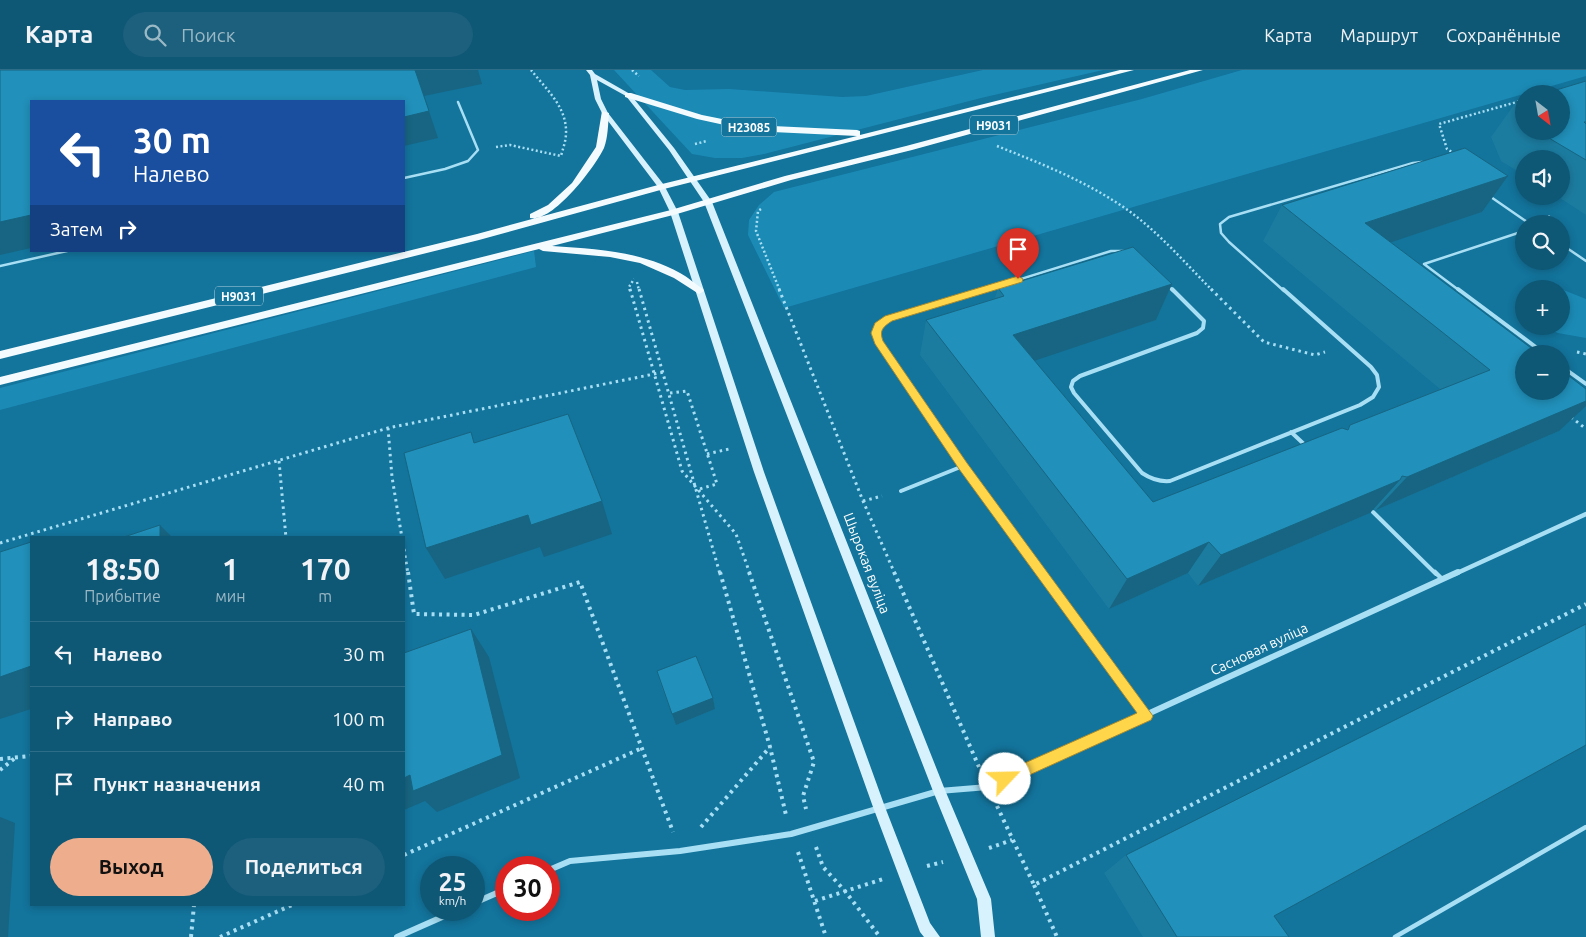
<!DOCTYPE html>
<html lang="ru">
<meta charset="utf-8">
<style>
:root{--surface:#0e5775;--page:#1c607d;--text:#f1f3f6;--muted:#9bb8c5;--line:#2e6d87;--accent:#eead8d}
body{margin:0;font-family:Ubuntu,sans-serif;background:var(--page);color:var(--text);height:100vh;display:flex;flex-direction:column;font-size:19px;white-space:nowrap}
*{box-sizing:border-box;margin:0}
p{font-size:16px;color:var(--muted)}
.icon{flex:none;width:28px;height:28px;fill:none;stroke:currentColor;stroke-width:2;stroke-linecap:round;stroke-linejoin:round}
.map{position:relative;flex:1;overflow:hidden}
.details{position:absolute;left:30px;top:466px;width:375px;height:370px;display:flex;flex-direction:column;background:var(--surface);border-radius:0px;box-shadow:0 2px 8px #0003}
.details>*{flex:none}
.hud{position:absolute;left:30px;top:30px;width:375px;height:152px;border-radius:0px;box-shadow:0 2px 8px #0003;background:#1a4fa0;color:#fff;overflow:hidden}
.needle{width:32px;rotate:149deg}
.buttons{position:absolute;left:1515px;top:15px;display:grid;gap:10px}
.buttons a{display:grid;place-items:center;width:55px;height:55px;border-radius:50%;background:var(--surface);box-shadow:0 2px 8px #0003;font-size:25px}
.speed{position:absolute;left:420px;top:786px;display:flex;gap:10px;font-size:25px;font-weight:700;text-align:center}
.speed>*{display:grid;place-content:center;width:65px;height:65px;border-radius:50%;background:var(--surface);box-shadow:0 2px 8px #0003;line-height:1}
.speed small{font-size:12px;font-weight:400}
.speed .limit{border:8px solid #d22;background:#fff;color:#111}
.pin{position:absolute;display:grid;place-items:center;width:42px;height:42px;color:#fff;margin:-51px -21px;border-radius:50% 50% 50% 0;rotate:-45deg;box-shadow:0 0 5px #0007}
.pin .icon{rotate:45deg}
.me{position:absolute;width:55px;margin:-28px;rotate:66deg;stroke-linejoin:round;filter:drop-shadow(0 0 4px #0008)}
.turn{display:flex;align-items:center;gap:18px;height:105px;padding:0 20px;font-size:22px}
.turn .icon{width:65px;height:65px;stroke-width:2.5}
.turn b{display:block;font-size:35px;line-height:42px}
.then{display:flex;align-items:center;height:48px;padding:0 20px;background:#0003;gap:10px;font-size:19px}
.eta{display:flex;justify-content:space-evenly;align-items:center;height:85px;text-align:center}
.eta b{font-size:30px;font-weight:700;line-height:35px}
.action{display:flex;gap:10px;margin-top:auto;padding:10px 20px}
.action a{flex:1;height:58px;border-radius:30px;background:var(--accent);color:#111;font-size:20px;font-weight:700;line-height:58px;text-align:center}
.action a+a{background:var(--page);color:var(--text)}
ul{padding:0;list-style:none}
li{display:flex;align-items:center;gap:15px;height:65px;padding:0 20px;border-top:1px solid var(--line)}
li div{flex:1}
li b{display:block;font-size:19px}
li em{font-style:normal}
header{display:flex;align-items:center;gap:30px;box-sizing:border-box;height:70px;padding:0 25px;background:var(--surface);border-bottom:1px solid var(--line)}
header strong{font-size:24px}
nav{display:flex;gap:28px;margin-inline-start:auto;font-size:18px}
.search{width:350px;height:45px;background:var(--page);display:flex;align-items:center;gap:12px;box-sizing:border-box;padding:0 18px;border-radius:28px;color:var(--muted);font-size:19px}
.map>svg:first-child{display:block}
.green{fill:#1b8bb6}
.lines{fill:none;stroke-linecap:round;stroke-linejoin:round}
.path-far2{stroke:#a8dff4;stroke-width:2.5;stroke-dasharray:2 2.5;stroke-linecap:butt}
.path-far1{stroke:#a8dff4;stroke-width:3;stroke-dasharray:2.5 4;stroke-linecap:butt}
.path{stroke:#a8dff4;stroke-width:4;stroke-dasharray:3 4.5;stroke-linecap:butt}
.lane-far2{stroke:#a8dff4;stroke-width:2.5}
.lane-far1{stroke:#a8dff4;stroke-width:4}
.lane{stroke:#a8dff4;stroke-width:4.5}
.street-far1{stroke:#a8dff4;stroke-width:4.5}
.street{stroke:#a8dff4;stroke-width:6}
.secondary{fill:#d7f2fd;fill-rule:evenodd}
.primary{fill:#f4fbff;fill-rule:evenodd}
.wall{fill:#1c7ca0}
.shaded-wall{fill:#176582}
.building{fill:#2190ba;stroke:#176582}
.route{fill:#ffd54a;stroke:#a68a30}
.labels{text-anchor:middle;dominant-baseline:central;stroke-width:5;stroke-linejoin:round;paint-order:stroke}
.shield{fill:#13749c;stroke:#b8d5e1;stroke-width:1}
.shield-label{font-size:12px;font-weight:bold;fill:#fff}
.street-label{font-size:14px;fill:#fff;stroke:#13749c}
</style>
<header>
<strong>Карта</strong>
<div class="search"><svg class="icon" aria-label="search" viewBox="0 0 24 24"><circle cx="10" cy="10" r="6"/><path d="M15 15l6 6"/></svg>Поиск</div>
<nav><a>Карта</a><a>Маршрут</a><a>Сохранённые</a></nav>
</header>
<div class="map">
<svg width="1586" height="867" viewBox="0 0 1586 867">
<rect width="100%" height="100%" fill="#13749c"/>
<path class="green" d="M614,0H651L670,17L685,20L729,19L842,27L866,26L983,0H1103L981,28L764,84L742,88H715L692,84Z
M1242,0H1586V6L784,238L748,165L749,150L759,135L774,122L1142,29Z
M534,181L536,197L0,340V318Z
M1561,219L1586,229V268L1558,263L1544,256H1561Z"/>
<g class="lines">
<path class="path-far2" d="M632,0L639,6
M695,74L707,71
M997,76C1037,92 1078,108 1114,131C1152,154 1182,190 1213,221
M496,77L510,75L561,86C563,78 566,71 566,63C567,37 546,19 531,0
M1455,84L1447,79L1439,54L1524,30
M761,139L758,141L756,161L780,221
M1548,146L1560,154
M637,212L639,221
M630,221L629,217L634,209"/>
<path class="path-far1" d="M630,219L682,401L736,464L750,504
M639,219L720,504
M779,219L863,431L895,504
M1211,219L1264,272L1315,285L1325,282
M1577,282L1586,284
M670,323L687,321L717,414L696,420
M1571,347L1586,359
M388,358L392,407L402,468
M707,384L729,379
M279,391L286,468
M863,431L882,426
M0,473L388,358L664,302
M404,479L408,504"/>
<path class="path" d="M408,502L414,544L474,545L580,512L673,762
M720,502L770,677L786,745
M749,502L814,692L803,726L806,739
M894,502L979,697
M0,689L31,686
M0,700L15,688
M997,736L1034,815L1586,534
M701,757L770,677
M816,777L823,797L845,821L880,867
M989,778L1012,770
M798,782L826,867
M404,785L642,678
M927,796L943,792
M1034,815L1057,867
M815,831L883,809
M191,867L194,835
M220,867L292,835"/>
<path class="lane-far2" d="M404,108L445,99L468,91L478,80L458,32
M1488,125L1530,154
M1561,174L1586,191
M0,196L67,181
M1166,214L1173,221
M982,221L1111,181H1127
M1284,221L1229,172L1221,163L1220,154L1229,147L1413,93L1422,92
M1460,221L1424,194L1524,161"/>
<path class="lane-far1" d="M986,219L889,249L878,258V272L963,396L1042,504
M1172,219L1204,251L1203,258L1197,263L1080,306L1073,311L1071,317L1074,323L1142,403C1151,409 1159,412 1170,411L1360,335L1373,327L1379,317L1377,305L1371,297L1283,219
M1458,219L1545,284
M1561,296L1586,314
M1291,362L1306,376
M901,421L963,396
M1373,442L1436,504"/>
<path class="lane" d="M1041,502L1146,646
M1435,502L1442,509
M1395,867L1586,757"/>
<path class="street-far1" d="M1455,504L1586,444"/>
<path class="street" d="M549,800L570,791L680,781L791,764L939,721L988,717L1458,502
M474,833L506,819
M397,867L458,840"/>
<path class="secondary" d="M586,0H592L595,4L630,24L674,78L712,132L945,720L991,829L995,867H981L977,829L933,721L704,132L669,80L626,26L597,10L601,29L608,43L664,115L678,142L764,402L885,737L930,853L940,867H924L920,862L873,737L754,402L670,142L658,117L602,43L595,29L590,5Z"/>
<path class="primary" d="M1120,0H1134L664,119L479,170L0,289V281L477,164L658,115L857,66L752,61L697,49L625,27V23H631L702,45L752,55L857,60L860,61V65Z
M1190,0H1203L912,80L791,110L677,144L552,176C597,179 640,181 680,203C688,207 695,214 703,219L704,221L699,224L674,208L640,193L610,187L543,181L539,179L0,315V307L671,140L785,106L906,76Z
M602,41L609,43C608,54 608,68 604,78C595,97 553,153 530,148V144L548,135L572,113L596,77Z"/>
</g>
<path class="wall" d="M1586,11V145L1557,126H1561V89H1524V105L1501,91L1491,67L1516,32L1524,29V61H1561Z
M1508,106L1482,142L1391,172L1559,361L1376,440L1373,439L1370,443L1198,516L1188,503L1109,539L920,285L926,250L995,228L998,218L1172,214L1156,250L1034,290L1153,432L1347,359L1350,355L1440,319L1263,171L1282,135Z
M657,601L713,628L715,639L676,655L660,613Z
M1126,785L1274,846L1289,867H1143L1104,803Z"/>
<path class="shaded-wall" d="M415,0H478L482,14L424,26L438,68L404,76V47Z
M1508,106L1482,142L1347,187L1365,153Z
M31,145V178L0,185V152Z
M1172,214L1156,250L1004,301L1013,265Z
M1586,331V336L1559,361L1376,440L1407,407Z
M1400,410L1370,443L1198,516L1221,485Z
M602,431L612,464L544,487L540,477L445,509L426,478L528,445Z
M160,455L173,468H160Z
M1209,472L1188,503L1109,539L1127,509Z
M471,559L489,587L520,708L437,742L425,731L404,740V708Z
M31,596V639L0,649V607Z
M713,628L715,639L676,655L672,644Z
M0,747L15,753L8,867H0Z"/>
<path class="building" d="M0,0H415L429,41L404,47V31H31V145L0,152Z
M1586,11V52H1584L1586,54V90L1537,61H1561V24H1543Z
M1524,29V48L1516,32Z
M1465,78L1508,106L1365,153L1539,284H1524V321H1561V300L1586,319V331L1407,407L1402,406L1400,410L1221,485L1209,472L1127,509L926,250L1004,226L998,218L1133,177L1172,214L1013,265L1153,432L1342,358L1348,360L1350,355L1490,300L1282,135Z
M568,344L602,431L531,455L528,445L426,478L404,383L471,362L474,373Z
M160,455V468H121Z
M31,472V596L0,607V482Z
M1586,554V675L1274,846L1289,867H1177L1126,785Z
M471,559L502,685L413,721L410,705L404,708V583Z
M696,586L713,628L672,644L657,601Z"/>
<path class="route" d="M1018,206L1023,209L1022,212L892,251C883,257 879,260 883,271L967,393L1153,646L1151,650L1005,716L1000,714L998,709L1000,704L1137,643L959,399L875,274L871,263L875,253L885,246Z"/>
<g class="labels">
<g class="shield">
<rect x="970" y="45.5" width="48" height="19" rx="4"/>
<rect x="721.5" y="47.5" width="55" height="19" rx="4"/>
<rect x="215" y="216.5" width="48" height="19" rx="4"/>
</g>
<g class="shield-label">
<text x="994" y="55">Н9031</text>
<text x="749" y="57">Н23085</text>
<text x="239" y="226">Н9031</text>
</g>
<g class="street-label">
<text transform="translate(867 493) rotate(69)">Шырокая вуліца</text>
<text transform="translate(1259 579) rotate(-25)">Сасновая вуліца</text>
</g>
</g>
</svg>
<div class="buttons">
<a><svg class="needle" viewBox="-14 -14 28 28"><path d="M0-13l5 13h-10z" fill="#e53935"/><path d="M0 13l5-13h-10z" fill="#9bb8c5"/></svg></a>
<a><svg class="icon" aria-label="sound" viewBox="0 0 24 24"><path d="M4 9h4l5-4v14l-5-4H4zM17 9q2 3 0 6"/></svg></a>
<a><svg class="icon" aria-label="search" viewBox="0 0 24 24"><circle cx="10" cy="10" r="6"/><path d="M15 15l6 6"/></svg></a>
<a>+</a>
<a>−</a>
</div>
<div class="speed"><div>25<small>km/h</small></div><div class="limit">30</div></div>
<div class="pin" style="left:1018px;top:209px;background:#d93025"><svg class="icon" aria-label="arrive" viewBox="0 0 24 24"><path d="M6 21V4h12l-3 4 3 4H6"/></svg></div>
<svg class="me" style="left:1005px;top:709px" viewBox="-20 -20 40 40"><circle r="19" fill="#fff"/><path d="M0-13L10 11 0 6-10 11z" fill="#ffd54a"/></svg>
<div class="hud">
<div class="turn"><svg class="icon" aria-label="left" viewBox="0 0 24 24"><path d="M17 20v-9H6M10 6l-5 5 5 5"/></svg><div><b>30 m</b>Налево</div></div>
<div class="then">Затем<svg class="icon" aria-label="right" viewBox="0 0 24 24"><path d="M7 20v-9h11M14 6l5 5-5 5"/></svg></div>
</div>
<section class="details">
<div class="eta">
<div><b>18:50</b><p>Прибытие</p></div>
<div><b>1</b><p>мин</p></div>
<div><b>170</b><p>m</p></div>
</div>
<ul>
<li><svg class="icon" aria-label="left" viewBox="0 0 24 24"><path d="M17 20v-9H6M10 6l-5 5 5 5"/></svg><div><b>Налево</b></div><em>30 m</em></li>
<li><svg class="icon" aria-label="right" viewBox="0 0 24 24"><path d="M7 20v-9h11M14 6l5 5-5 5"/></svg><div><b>Направо</b></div><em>100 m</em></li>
<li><svg class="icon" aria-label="arrive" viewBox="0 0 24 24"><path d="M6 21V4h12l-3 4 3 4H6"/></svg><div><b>Пункт назначения</b></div><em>40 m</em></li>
</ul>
<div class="action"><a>Выход</a><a>Поделиться</a></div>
</section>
</div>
